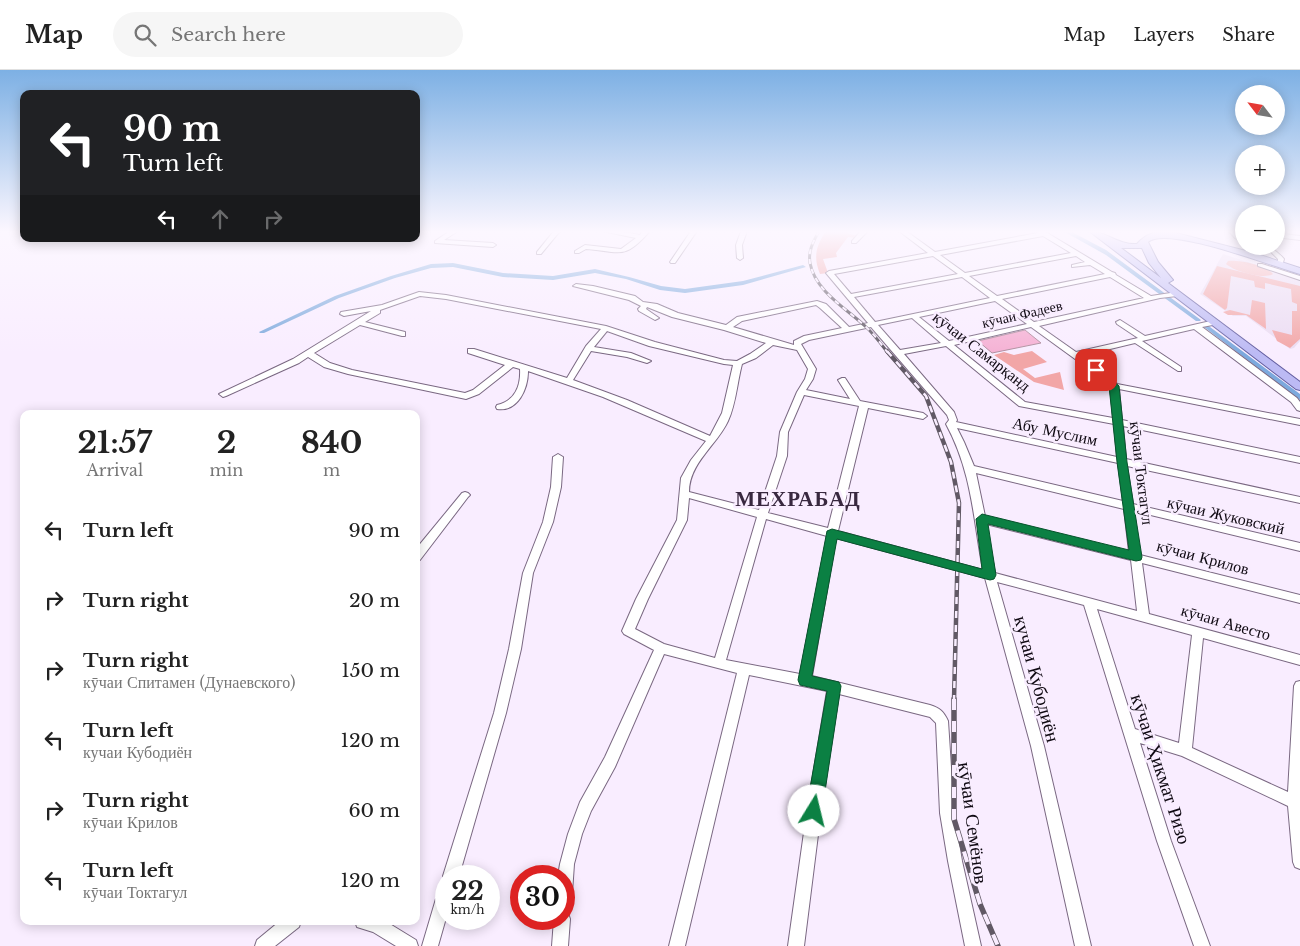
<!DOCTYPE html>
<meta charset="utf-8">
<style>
:root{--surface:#fff;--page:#f6f6f6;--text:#222;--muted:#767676;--line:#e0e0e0}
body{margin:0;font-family:"Libre Baskerville",serif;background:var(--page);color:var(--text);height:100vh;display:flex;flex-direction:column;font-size:19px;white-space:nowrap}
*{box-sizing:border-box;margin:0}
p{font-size:16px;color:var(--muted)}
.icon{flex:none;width:28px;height:28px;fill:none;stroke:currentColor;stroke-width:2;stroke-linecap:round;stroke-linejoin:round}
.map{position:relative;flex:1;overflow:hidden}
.details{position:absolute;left:20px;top:340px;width:400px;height:515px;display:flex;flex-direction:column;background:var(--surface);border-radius:10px;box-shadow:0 2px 12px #0003}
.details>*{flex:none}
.top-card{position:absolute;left:20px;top:20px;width:400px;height:152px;border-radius:10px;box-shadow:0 2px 12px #0003;background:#202124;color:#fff;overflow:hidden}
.needle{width:32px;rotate:301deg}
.controls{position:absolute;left:1235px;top:15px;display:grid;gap:10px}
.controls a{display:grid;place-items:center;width:50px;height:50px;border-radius:50%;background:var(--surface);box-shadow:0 2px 12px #0003;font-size:25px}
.speed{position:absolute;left:435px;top:795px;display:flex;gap:10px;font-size:25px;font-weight:700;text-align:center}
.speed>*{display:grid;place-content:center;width:65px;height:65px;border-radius:50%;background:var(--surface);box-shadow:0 2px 12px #0003;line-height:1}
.speed small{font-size:12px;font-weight:400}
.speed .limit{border:8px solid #d22;background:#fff;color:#111}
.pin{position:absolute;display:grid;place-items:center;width:42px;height:42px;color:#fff;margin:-21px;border-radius:10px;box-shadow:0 2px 8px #0006}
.me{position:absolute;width:55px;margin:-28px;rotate:9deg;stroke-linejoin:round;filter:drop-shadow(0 0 4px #0008)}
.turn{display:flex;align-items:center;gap:18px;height:105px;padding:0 20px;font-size:22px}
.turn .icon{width:65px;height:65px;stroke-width:2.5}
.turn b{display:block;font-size:35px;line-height:42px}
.lanes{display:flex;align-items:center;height:48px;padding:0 20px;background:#0003;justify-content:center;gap:25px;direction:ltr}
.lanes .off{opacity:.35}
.eta{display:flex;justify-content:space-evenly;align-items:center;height:85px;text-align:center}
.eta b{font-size:30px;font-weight:700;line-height:35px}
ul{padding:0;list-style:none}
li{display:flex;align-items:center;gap:15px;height:70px;padding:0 20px}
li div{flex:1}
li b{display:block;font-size:19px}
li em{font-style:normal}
header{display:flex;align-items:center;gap:30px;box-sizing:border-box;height:70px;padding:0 25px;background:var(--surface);border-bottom:1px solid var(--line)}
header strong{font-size:24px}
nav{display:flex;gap:28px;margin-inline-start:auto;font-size:18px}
.search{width:350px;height:45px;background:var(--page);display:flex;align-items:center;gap:12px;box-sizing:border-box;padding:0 18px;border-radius:28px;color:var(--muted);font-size:19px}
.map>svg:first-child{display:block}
.built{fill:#ebdcf2}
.green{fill:#f4afaf}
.forest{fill:#f2a6a7}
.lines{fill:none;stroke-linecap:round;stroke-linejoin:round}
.canal{fill:#7ca9dd;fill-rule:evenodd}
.building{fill:#f5b1d4;stroke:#b08f9f}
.minor-casing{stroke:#7a6882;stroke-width:2}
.major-casing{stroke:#635ea0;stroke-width:2}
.minor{fill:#fff;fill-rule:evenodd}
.major{fill:#bcbaf4;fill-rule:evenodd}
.rail-far2-casing{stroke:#615965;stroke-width:3}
.rail-far1-casing{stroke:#615965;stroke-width:4.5}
.rail-casing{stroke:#615965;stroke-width:5.5}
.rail-far2{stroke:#f9edff;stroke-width:2;stroke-dasharray:5;stroke-linecap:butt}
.rail-far1{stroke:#f9edff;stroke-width:2.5;stroke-dasharray:7;stroke-linecap:butt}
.rail{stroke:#f9edff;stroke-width:4;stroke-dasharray:11;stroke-linecap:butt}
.route{fill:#0b8043;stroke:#07532c}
.labels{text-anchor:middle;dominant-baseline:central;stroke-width:5;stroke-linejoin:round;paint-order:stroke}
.far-street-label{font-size:14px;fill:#0f0912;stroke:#f9edff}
.street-label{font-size:16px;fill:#0f0912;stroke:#f9edff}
.near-street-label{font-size:19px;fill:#0f0912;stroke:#f9edff}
.district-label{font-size:21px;font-weight:bold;letter-spacing:1px;fill:#38283f;stroke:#f9edff}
</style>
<header>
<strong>Map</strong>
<div class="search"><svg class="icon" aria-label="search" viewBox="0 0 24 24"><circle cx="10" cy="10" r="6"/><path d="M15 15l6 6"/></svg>Search here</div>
<nav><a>Map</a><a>Layers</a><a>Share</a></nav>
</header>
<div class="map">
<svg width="1300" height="876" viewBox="0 0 1300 876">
<rect width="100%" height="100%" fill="#f9edff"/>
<path class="built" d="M1223,184L1300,209V271L1294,278L1290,279L1246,246H1233L1200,224Z"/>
<path class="green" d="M1228,191C1240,190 1265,195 1273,204C1263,210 1234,201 1226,194Z"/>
<path class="forest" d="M826,161H848L847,163L858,166L856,168L848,167L836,183L837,187L823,189L828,203L820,204C813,187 816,176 826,161Z
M1217,196L1300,216V269L1290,278L1277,271L1272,260L1292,265V241H1297V234L1292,232L1291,219L1265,213V219L1255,217L1254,211L1231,206L1227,238L1225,240L1203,224Z
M1252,230L1265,233L1266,259L1246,245H1228L1223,242L1230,240L1250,245Z
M1032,281L1047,292L1023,299L1035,308L1060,302L1064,320L1034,312L994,285L1004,282L1014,285Z"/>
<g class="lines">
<path class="canal" d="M1063,161H1070L1106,180L1201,250L1200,251H1196L1106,185Z
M453,193L503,203L553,206L595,199L629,207L661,216L685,219L743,211L803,195L806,197L743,215L685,223L660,220L626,209L595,203L553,210L503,207L453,197L431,198L395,208L339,228L264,263H260L259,262L335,226L391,206L431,194Z
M1206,254L1300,324V330L1204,257L1203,256Z"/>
</g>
<path class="building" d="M1025,260L1041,273L992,283L978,271Z"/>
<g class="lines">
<g class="minor-casing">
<path id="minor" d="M450,161H458L444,170L493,173L496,175L493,177L435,173V171Z
M554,161H560L541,184H537V182Z
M602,161H618L640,165L643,161H650C624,190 622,182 586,179L579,183H575V181L585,175L621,179L636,168Z
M691,161H697L675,193H671L670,192Z
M741,161H747L742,175L743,188L740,190L737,188L736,175Z
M861,161H868L856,173H852V171Z
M899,161H906L935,182L1038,163L1036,161H1044L1112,202L1115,203L1116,205L1151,226L1177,222L1181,224L1177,226L1160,228L1039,256L1076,282L1138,268L1117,254L1116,252L1120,250L1145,266L1215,250L1219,252L1218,254L1202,257L1297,328L1300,332V341L1297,340L1291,332L1194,259L1142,271L1181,297V301H1178L1135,273L1081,286L1110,306L1117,314L1300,349V355L1119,319L1122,350L1300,387V393L1123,356L1126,389L1300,427V433L1127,396L1133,434L1300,473V481L1134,441L1140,485L1300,525V533L1142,493L1149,544L1300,585V595L1203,568L1192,678L1288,722L1294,616L1296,612L1300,611V799L1295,797L1293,792L1288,736L1182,686L1140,673L1171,771L1210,876H1194L1157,771L1084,535L997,512L1044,676L1091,876H1075L1031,676L985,508L836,468L812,606L930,635C940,638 944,642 948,651L954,743L962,791L981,876H965L948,791L940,743L936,653L930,647L839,624L821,741L804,876H788L807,741L827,621L749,605L685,876H669L737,603L664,584L615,697L591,741L582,764L574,794L572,823L569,828L564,831V806H558L560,794L568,764L580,732L605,687L654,580L624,564L622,561L636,529L677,450L681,408L691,390L706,371L603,327L528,301C528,319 518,342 497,339L496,337L497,335C515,331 521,316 520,299L513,297L479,324L466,329L348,304L324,297L308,287L299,293L226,326L223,327L219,324L293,289L371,241L344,246L340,244L341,242L382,235L419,222L446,225L606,256L655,272L724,290L737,291L750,284L766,273L724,260L672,247L647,237L646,239L659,248L655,250L639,241L638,239L641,236L629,230L573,216L576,214L593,216L635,226L643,232L657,234L678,243L726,255L737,247L817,231L826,234L849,257L868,253L826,203L829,201L928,183ZM1043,166L1071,183L965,203L940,185ZM933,186L958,204L851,224L834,204ZM1076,186L1085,192L1072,195V197L1090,195L1105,204L997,226L969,206ZM962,207L990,228L875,252L854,227ZM1110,207L1144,228L1034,252L1002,229ZM420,226L446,229L601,259L586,276L567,308L474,279H468V283L505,295L473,320L465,323L352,300L330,293L314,283L360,255L402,266H405V262L365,252L380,243V240ZM995,231L1027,254L949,271L919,247ZM816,235L820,238L842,258L804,266L794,271V275L733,257L742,251ZM912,248L941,273L900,280L878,255ZM871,257L947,345L949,350L946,354C972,402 973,447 983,500L838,461L868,338L923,349L927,346L923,343L860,331L845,308H842L838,310L850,329L806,320L813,309L816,299L801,274L809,270ZM1031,257L1104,310L1110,316L1113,348L1025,332L954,275ZM607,261L649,276L724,294L733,295L722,343L710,366L627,330L573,310L591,281L627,287L647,293L651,291L631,283L594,277ZM773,275L797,280L808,299L805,309L797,322L780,362L777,386L759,440L689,422C689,393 717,375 728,351C736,334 737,313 742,294L756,288ZM946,276L1019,336L1114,354L1117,387L956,352L957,350L954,342L904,284ZM804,325L859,336L828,458L768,443L787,386L788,362ZM957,358L1118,393L1123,431L974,396L964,372ZM976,403L1124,439L1129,482L985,446ZM689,428L757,447L715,588L664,574L635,559L648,529L687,450ZM766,449L827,466L800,604L726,590ZM986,454L1131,490L1137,541L995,503ZM1097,539L1192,565L1179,673L1135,659Z
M1229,161H1235L1244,168V172L1235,168Z
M1276,163L1300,166V170L1276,167Z
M1258,176C1270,176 1276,180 1284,189L1282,196H1278V189L1271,182Z
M1258,194H1262L1300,206V210L1258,196Z
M558,384L563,387L561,417L553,452L533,503L521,579L506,643L459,806H446V812L443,806L494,643L509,579L523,503L543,452L551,417L553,387Z
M465,422L468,423L470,425L468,427L420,490L416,491V479L462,423Z
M446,814V848L438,876H422L438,822L441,817Z
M564,842L568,843L570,849L568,876H552L554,849H564Z
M280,851H301L299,857L275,876H255L257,870Z
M355,851H385L416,870L418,876H396L373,862L357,857Z"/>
</g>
<g class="major-casing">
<path id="major" d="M1089,161C1106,161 1117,175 1137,174C1147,162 1158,161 1172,162L1254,183L1300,198V204C1274,197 1167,155 1148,172L1158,192L1173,210L1168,213L1300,312V320L1296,319ZM1121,178H1142L1149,193L1161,208Z"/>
</g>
<use href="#minor" class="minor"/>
<use href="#major" class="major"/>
<g class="rail-far2-casing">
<path id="rail-far2" d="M819,161C813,172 808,181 810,193C815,221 847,239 865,256C874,264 881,274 888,283"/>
</g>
<g class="rail-far1-casing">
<path id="rail-far1" d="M887,281L926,326L951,392L959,433L954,630"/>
</g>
<g class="rail-casing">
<path id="rail" d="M954,629V749L980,834L998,876"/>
</g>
<use href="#rail-far2" class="rail-far2"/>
<use href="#rail-far1" class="rail-far1"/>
<use href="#rail" class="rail"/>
</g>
<linearGradient id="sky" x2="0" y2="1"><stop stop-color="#7db0e4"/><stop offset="0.57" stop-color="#fcf7ff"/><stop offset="1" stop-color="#fcf7ff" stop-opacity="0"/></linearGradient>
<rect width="1300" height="284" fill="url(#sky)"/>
<path class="route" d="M1093,298H1099L1119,316L1127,392L1142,487L1141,490L1136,491L988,454L996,505L994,509L990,510L837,469L812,606L839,612L841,616L822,741L820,747L814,749L809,747L806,741L827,621L800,615L798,610L827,461L832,459L982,499L976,449L982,444L1129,480L1117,392L1109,316L1093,302Z"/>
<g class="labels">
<g class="far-street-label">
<text transform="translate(1022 244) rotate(-13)">кӯчаи Фадеев</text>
</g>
<g class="street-label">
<text transform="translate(982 281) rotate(38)">кӯчаи Самарқанд</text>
<text transform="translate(1055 361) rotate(12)">Абу Муслим</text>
<text transform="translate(1142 403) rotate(83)">кӯчаи Токтагул</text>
<text transform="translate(1226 445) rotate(13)">кӯчаи Жуковский</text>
<text transform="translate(1203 487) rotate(15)">кӯчаи Крилов</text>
<text transform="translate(1226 552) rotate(16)">кӯчаи Авесто</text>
</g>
<g class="near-street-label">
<text transform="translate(1037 609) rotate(75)">кучаи Кубодиён</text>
<text transform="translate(1161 699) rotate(72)">кӯчаи Ҳикмат Ризо</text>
<text transform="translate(973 753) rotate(82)">кӯчаи Семёнов</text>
</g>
<g class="district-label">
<text x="798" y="429">МЕХРАБАД</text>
</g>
</g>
</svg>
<div class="controls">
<a><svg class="needle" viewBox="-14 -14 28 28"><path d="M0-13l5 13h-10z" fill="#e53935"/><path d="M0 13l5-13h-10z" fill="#767676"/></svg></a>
<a>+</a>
<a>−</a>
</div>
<div class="speed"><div>22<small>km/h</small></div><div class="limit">30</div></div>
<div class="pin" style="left:1096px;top:300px;background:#d93025"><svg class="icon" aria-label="arrive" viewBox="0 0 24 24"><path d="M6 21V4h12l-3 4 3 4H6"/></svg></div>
<svg class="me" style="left:814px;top:741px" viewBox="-20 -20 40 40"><circle r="19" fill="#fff"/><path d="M0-13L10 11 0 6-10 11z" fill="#0b8043"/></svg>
<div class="top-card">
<div class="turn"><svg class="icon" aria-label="left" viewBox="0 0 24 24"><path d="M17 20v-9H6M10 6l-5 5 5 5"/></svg><div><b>90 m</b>Turn left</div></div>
<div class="lanes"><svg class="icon" aria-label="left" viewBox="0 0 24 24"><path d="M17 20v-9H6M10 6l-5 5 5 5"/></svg><svg class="icon off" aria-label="ahead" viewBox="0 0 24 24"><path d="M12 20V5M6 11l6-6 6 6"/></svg><svg class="icon off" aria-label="right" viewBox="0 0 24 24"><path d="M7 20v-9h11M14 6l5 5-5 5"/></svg></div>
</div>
<section class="details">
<div class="eta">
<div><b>21:57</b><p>Arrival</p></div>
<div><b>2</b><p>min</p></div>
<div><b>840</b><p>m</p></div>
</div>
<ul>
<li><svg class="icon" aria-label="left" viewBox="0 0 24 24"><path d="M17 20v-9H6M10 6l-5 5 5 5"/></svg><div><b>Turn left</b></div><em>90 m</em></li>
<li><svg class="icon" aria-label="right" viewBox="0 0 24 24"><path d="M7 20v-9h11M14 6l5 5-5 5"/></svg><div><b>Turn right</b></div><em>20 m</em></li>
<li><svg class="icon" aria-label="right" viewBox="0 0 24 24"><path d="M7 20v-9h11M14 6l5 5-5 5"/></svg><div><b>Turn right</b><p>кӯчаи Спитамен (Дунаевского)</p></div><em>150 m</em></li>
<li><svg class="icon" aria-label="left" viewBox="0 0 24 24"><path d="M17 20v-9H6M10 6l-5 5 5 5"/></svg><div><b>Turn left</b><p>кучаи Кубодиён</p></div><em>120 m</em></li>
<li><svg class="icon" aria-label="right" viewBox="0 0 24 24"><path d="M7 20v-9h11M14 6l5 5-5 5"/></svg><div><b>Turn right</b><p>кӯчаи Крилов</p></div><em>60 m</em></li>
<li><svg class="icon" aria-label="left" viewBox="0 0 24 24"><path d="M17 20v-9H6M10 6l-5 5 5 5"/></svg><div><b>Turn left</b><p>кӯчаи Токтагул</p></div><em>120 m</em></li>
</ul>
</section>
</div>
